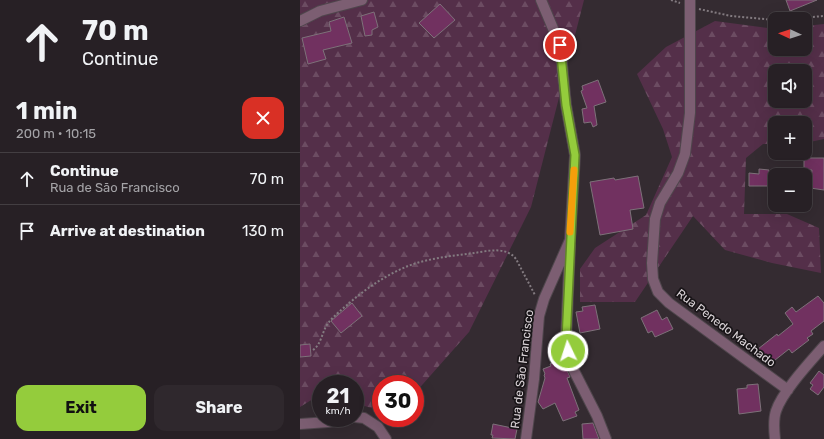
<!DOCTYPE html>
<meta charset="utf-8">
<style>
:root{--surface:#272025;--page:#2f282d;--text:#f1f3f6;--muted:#a4a3a7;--line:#433e42;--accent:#94cc3c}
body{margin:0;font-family:Rubik,sans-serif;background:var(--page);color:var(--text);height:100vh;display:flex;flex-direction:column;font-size:15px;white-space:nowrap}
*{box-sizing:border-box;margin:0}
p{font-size:13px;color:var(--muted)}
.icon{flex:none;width:22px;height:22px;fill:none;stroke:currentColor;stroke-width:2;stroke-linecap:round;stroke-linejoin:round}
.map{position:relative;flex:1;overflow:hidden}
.drawer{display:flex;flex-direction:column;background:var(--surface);width:300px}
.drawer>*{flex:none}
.banner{background:#272025;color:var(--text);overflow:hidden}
.needle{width:26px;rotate:273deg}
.controls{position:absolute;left:468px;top:12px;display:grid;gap:8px}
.controls a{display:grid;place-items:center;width:44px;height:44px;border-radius:8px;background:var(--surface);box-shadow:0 4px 16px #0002,0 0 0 1px var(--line);font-size:20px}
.speed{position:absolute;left:12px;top:375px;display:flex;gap:8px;font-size:20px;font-weight:700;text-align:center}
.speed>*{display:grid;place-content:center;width:52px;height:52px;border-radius:50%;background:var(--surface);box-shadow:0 4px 16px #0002,0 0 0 1px var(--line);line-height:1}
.speed small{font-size:10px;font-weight:400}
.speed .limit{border:6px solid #d22;background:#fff;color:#111}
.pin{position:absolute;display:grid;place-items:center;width:34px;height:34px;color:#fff;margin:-17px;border:2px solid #fff;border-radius:50%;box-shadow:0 1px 4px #0007}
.me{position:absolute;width:44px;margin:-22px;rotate:356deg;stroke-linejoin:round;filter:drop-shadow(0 0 3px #0008)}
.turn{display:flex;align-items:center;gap:14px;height:84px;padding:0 16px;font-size:18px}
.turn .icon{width:52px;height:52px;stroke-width:2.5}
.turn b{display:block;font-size:28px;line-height:34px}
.round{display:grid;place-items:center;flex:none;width:42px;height:42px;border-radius:12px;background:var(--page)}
.head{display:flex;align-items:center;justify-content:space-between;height:68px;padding:0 16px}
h1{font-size:24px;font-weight:700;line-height:30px}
.cta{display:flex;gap:8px;margin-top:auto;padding:8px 16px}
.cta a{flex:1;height:46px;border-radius:12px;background:var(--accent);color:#111;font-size:16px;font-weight:700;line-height:46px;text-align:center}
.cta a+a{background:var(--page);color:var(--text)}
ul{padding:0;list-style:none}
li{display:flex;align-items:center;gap:12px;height:52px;padding:0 16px;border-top:1px solid var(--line)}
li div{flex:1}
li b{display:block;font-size:15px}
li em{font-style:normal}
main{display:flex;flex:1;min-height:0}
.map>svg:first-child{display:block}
.forest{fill:url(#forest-firs);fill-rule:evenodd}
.building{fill:#713160;stroke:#7d7179}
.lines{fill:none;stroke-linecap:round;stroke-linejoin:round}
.minor-casing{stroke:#4f464c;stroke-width:12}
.path{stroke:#837b80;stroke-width:2;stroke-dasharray:2 2;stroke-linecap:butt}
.minor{stroke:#7c5e72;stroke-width:10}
.route-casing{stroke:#608527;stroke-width:10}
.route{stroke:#94cc3c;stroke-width:7}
.slow{stroke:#f59e0b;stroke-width:7}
.labels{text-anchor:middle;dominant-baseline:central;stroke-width:3.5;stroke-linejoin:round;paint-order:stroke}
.street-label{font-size:12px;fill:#dad3d7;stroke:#191518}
</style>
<main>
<section class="drawer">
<div class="banner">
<div class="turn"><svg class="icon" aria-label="ahead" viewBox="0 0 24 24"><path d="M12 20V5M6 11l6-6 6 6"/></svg><div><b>70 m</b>Continue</div></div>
</div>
<div class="head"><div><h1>1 min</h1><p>200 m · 10:15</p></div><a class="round" style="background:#d93025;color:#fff"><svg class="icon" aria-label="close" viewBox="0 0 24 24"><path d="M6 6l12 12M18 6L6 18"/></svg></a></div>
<ul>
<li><svg class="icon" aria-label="ahead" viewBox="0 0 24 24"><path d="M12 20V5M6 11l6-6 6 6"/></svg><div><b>Continue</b><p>Rua de São Francisco</p></div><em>70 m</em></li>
<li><svg class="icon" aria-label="arrive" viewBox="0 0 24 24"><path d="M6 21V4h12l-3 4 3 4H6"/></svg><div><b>Arrive at destination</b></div><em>130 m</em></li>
</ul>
<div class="cta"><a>Exit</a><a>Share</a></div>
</section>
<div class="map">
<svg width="524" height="439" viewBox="0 0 524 439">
<defs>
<pattern id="forest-firs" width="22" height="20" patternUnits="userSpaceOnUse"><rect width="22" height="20" fill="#542f49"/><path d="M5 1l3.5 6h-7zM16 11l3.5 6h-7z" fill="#6c4c62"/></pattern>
</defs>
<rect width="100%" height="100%" fill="#342b31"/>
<path class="forest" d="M0,0H284L231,207L169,332L115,393V384H81V411L55,403V384H21V394L0,407Z
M415,21L475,29V49H505V26L524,24V139L505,143V123H475V144H463L446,158L444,214H487L519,228L521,273L472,263L425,250L393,216L335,302H280V269L295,248L346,215L372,157L363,129L337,74L366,47ZM475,71H505V101H475Z"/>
<path class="building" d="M486,0H517L490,11Z
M140,4L155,20L134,38L119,23Z
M74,12L78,27L72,30V35L65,36L61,16Z
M44,17L52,43L23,50L26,59L8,64L2,38L31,31L29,22Z
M298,80L306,102L294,106L297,125L293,127L291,122L284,123L282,109L287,108L281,91L283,90L282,86Z
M504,158H524V190L510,188L512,170H504Z
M459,169L469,170V178H474V186H449V173L459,174Z
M338,176L344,208L330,210L333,229L300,235L290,182L314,178L315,180Z
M518,296L524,303V321L511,331L513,334L507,338L509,340L492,353L489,349L470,364L458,349L477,334L478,336L493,324L485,313L492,307L496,312Z
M52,303L62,316L41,333L31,321Z
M295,305L300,329L280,333L276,312L283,311L282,307Z
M357,310L362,320L367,317L373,329L355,337L352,331L348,333L341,318Z
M10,344L11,356L0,357V345Z
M260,345L261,354L256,355L253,347Z
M261,356L270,377L267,378L279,410L275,412L277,416L263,421L255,403L243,409L238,402L245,378L244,375L245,374L243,369L251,366L250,364L252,363L251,360Z
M519,371L524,375V387L518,395L510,389L513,385L510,383Z
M458,384L461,411L439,414L437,389L447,388V385Z
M293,423L299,439H283L282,424Z
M193,424L217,429L215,439L192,438L193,435H191Z"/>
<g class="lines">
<g class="minor-casing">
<path id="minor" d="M390,0V113L385,154L378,173L360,203L355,219L352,263L353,279L358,292L369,303L488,390
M0,21L20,11L62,0
M270,246L266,340L269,361L297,416L306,439
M55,417L64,418L78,427L86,439
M0,424L28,422L50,418
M226,439L234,379L239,316L244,299L270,240L275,155L266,105L260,45L241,0
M475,439C474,430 473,420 476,411C482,392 510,362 524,346"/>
</g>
<path class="path" d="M371,0L380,3
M399,9L431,16L475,20
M489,19L524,16
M13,350C22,344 22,330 29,322C34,316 41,310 47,305C65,289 86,275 108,266C129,258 152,256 174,253C188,251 206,246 216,259L235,295"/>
<use href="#minor" class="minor"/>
</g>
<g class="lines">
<g class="route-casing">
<path id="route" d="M260,45L266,105L275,155L266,340L268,351"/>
</g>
<use href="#route" class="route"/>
<path class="slow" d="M270,232L274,170"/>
</g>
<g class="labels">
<g class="street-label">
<text transform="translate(426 328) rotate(37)">Rua Penedo Machado</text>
<text transform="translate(222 369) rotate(-83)">Rua de São Francisco</text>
</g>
</g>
</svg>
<div class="controls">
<a><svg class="needle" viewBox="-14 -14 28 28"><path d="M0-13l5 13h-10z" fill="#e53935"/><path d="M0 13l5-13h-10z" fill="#a4a3a7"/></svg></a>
<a><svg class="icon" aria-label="sound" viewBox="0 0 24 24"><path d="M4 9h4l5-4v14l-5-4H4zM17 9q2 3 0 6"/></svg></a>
<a>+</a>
<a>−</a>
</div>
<div class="speed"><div>21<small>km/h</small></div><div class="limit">30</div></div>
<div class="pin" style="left:260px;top:45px;background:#d93025"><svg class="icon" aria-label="arrive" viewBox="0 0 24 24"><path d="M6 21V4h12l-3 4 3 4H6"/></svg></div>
<svg class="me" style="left:268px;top:351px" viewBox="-20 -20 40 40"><circle r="17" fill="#94cc3c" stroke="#fff" stroke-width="3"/><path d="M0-11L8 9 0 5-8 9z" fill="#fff"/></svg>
</div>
</main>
